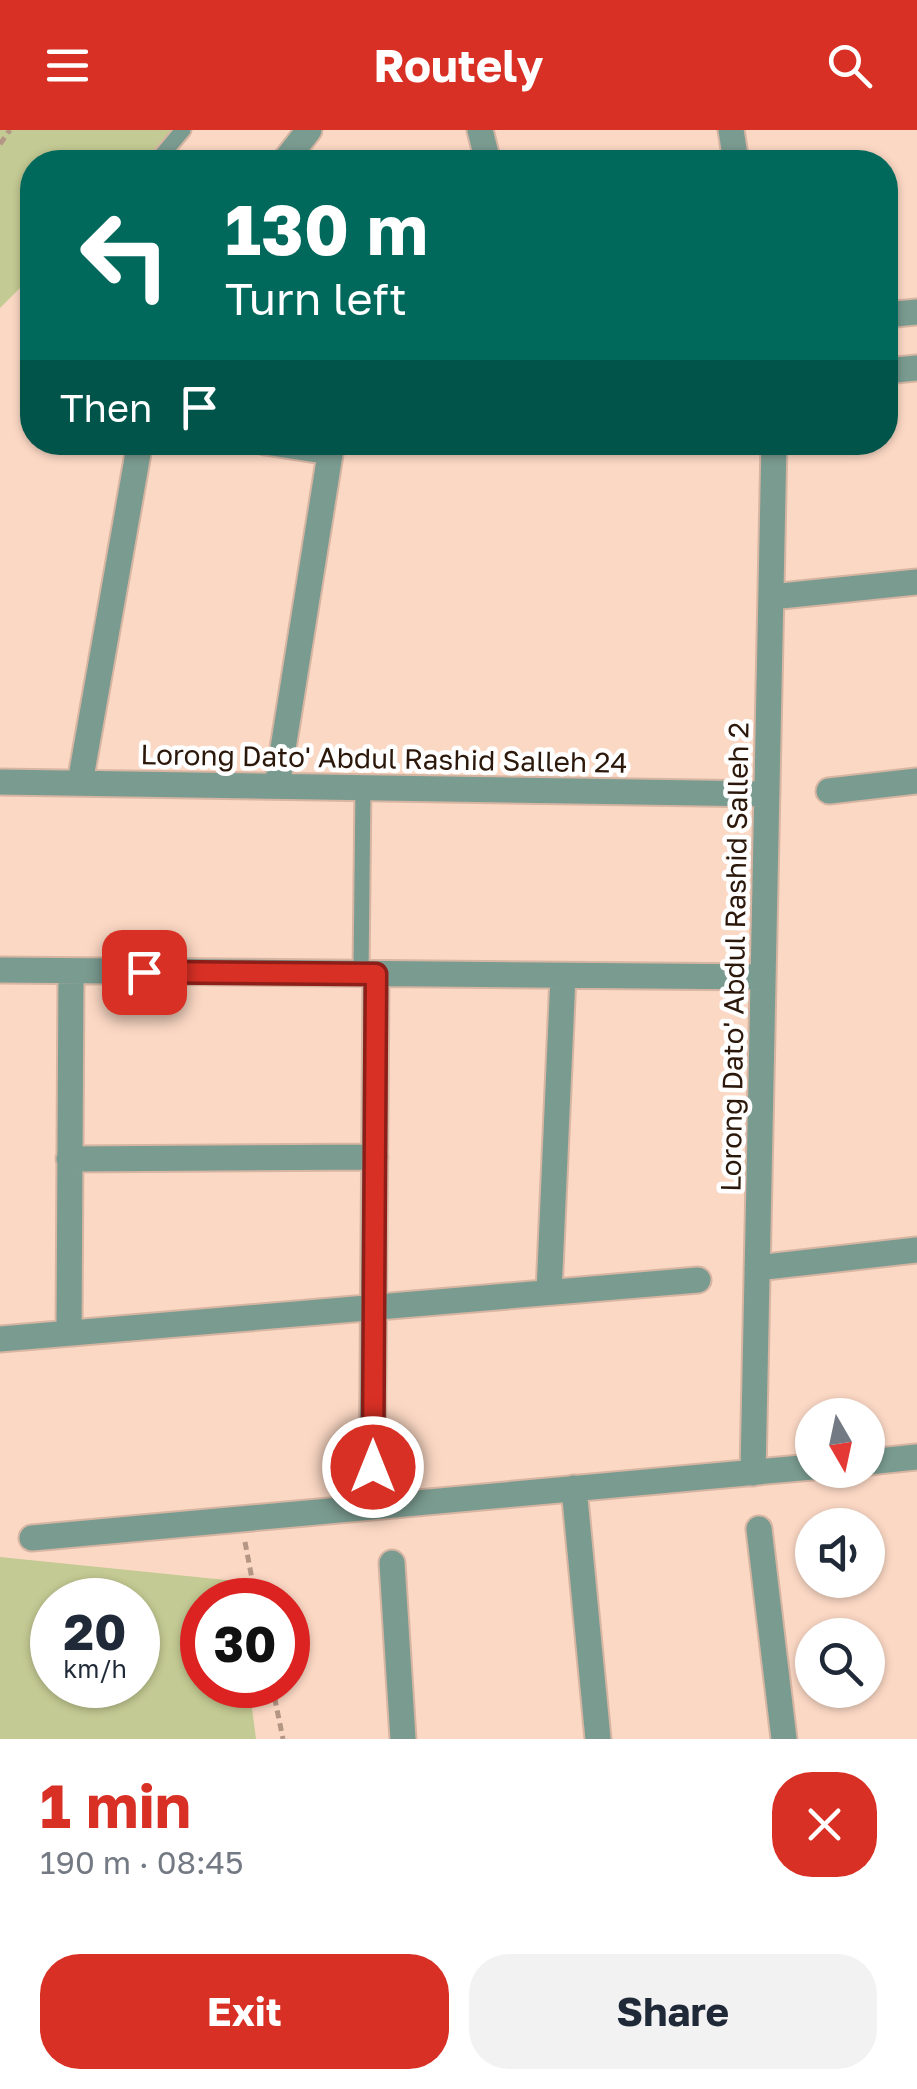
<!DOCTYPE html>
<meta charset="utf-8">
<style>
:root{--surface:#fff;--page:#f2f2f3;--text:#1f2937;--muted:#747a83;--accent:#d93025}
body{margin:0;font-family:"Golos Text",sans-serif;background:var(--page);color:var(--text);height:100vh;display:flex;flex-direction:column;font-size:38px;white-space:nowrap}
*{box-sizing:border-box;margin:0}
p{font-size:32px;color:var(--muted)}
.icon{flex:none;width:55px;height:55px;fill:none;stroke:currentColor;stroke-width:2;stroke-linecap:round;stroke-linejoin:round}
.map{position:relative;height:1609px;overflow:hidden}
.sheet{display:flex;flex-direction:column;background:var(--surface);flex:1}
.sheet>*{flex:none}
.hud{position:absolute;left:20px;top:20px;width:878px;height:305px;border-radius:40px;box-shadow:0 2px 8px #0004;background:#00695c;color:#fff;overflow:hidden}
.needle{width:65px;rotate:171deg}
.tools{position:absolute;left:795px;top:1268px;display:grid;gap:20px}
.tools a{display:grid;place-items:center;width:90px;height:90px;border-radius:50%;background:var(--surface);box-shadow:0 2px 8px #0004;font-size:50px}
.speed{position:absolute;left:30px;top:1448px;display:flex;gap:20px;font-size:50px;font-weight:700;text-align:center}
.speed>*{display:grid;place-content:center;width:130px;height:130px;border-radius:50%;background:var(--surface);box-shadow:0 2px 8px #0004;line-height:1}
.speed small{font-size:25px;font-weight:400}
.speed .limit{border:15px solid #d22;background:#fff;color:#111}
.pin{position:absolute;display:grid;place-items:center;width:85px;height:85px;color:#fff;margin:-42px;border-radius:20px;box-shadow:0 5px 15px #0006}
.me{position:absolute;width:110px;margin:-55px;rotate:0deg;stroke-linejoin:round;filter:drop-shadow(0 0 8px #0008)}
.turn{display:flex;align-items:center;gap:35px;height:210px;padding:0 40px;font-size:45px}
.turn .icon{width:130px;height:130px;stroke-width:2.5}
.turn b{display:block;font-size:70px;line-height:85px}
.then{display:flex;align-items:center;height:95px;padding:0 40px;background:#0003;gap:20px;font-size:38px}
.round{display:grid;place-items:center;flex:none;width:105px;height:105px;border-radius:40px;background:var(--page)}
.summary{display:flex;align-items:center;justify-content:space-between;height:170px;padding:0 40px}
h1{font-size:60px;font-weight:700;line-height:75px;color:var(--accent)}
.button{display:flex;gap:20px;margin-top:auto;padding:20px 40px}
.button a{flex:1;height:115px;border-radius:40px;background:var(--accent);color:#fff;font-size:40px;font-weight:700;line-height:115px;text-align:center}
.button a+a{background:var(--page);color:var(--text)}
header{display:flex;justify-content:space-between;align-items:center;height:130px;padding:0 40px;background:var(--accent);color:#fff;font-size:45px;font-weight:700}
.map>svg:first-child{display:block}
.green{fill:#c4ca93;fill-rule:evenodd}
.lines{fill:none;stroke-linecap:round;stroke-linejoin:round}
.lane-casing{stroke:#d6b5a3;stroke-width:19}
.street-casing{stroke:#d6b5a3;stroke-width:29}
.path{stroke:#b49685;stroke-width:5;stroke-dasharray:8 5;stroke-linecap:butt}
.lane{stroke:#7a9b90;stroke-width:15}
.street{stroke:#7a9b90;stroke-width:25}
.route-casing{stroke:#8d1f18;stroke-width:25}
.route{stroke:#d93025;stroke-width:18}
.labels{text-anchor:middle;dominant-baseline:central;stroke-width:9;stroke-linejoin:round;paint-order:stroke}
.street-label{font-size:28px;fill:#2c180b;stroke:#fff}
</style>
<header><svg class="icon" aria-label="menu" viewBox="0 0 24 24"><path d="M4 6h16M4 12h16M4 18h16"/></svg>Routely<svg class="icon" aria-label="search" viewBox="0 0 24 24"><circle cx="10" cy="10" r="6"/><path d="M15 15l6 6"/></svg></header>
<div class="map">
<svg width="917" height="1609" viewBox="0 0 917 1609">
<rect width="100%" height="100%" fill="#fbd8c4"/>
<path class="green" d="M0,0H177L145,32H32V146L0,178Z
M0,1427L236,1451L239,1470H202V1555H249L256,1609H0ZM52,1470H138V1555H52Z"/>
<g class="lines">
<g class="lane-casing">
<path id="lane" d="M156,32L183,0
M361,843L363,657"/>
</g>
<g class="street-casing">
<path id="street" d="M480,0L488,32
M731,0L736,32
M284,32L309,0
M885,185L917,182
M885,241L917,238
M265,312L330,322
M771,467L917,452
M0,652L767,664
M80,653L140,312
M277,656L332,312
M829,661L917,651
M0,840L763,847
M69,1029L375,1027
M757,1138L917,1120
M549,1162L563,846
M69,1203L71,841
M0,1209L698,1150
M868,1332L917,1327
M753,1343L774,312
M574,1358L598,1609
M372,1377L376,844
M759,1399L784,1609
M32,1408L812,1337
M392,1433L403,1609"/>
</g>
<path class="path" d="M0,14L10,0
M245,1412L256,1470
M272,1555L283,1609"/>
<use href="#lane" class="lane"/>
<use href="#street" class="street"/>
</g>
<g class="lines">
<g class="route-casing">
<path id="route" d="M144,842L376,844L373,1337"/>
</g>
<use href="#route" class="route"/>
</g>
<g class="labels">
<g class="street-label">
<text transform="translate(384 628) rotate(1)">Lorong Dato' Abdul Rashid Salleh 24</text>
<text transform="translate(734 827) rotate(-89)">Lorong Dato' Abdul Rashid Salleh 2</text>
</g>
</g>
</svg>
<div class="tools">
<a><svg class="needle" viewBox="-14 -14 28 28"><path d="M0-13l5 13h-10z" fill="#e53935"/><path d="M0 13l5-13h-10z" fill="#747a83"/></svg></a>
<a><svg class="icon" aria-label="sound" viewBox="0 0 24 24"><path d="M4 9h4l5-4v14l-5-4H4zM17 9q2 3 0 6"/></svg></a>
<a><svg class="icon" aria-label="search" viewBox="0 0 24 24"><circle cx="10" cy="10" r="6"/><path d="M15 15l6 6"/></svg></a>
</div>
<div class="speed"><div>20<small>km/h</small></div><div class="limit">30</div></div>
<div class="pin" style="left:144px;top:842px;background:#d93025"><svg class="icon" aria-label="arrive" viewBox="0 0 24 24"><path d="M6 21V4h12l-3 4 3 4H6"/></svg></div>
<svg class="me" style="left:373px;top:1337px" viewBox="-20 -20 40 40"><circle r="17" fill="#d93025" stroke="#fff" stroke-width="3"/><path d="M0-11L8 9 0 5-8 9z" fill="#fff"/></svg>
<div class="hud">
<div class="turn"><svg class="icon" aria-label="left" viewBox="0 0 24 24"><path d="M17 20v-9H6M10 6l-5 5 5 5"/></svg><div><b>130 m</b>Turn left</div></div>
<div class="then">Then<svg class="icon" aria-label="arrive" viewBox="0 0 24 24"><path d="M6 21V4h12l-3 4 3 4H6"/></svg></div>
</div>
</div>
<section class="sheet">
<div class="summary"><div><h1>1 min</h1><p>190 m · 08:45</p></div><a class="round" style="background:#d93025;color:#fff"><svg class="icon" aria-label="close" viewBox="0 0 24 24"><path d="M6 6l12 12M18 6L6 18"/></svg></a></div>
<div class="button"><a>Exit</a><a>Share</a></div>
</section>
